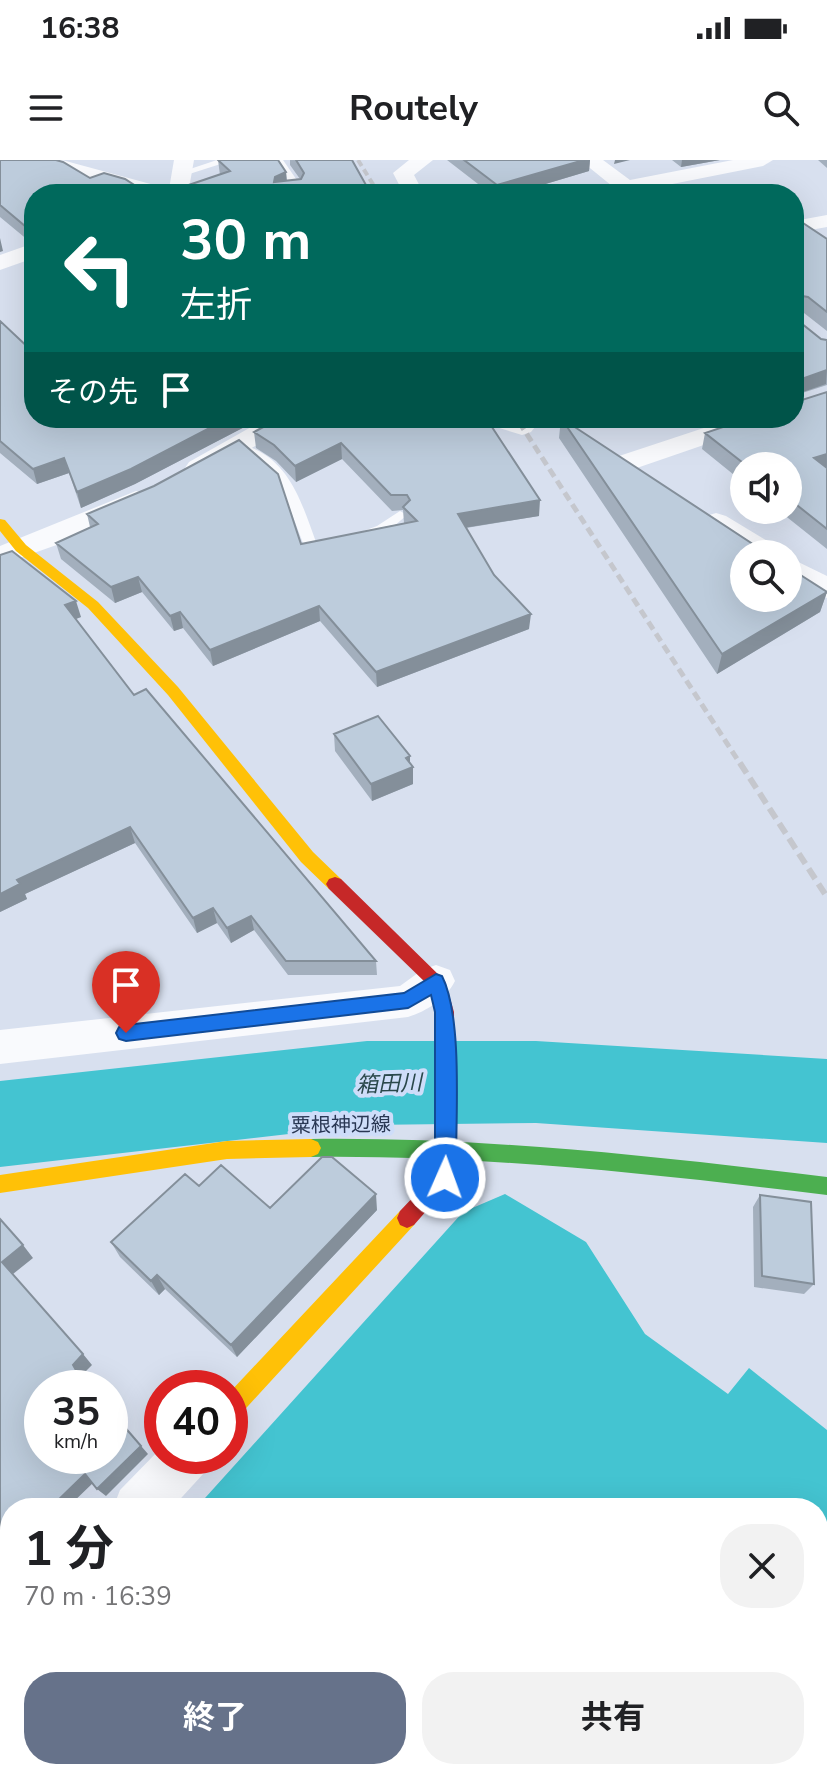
<!DOCTYPE html>
<html lang="ja">
<meta charset="utf-8">
<style>
:root{--surface:#fff;--page:#f2f2f2;--text:#202124;--muted:#757577;--accent:#66728a}
body{margin:0;font-family:"Nunito Sans","Noto Sans JP",sans-serif;background:var(--page);color:var(--text);height:100vh;display:flex;flex-direction:column;font-size:30px;white-space:nowrap}
*{box-sizing:border-box;margin:0}
p{font-size:26px;color:var(--muted)}
.icon{flex:none;width:44px;height:44px;fill:none;stroke:currentColor;stroke-width:2;stroke-linecap:round;stroke-linejoin:round}
.map{position:relative;flex:1;overflow:hidden}
.drawer{position:absolute;left:0px;top:1338px;width:828px;height:282px;display:flex;flex-direction:column;background:var(--surface);border-radius:32px 32px 0 0;box-shadow:0 8px 32px #0002}
.drawer>*{flex:none}
.guide{position:absolute;left:24px;top:24px;width:780px;height:244px;border-radius:32px;box-shadow:0 8px 32px #0002;background:#00695c;color:#fff;overflow:hidden}
.controls{position:absolute;left:730px;top:292px;display:grid;gap:16px}
.controls a{display:grid;place-items:center;width:72px;height:72px;border-radius:50%;background:var(--surface);box-shadow:0 8px 32px #0002;font-size:40px}
.speed{position:absolute;left:24px;top:1210px;display:flex;gap:16px;font-size:40px;font-weight:700;text-align:center}
.speed>*{display:grid;place-content:center;width:104px;height:104px;border-radius:50%;background:var(--surface);box-shadow:0 8px 32px #0002;line-height:1}
.speed small{font-size:20px;font-weight:400}
.speed .limit{border:12px solid #d22;background:#fff;color:#111}
.pin{position:absolute;display:grid;place-items:center;width:68px;height:68px;color:#fff;margin:-82px -34px;border-radius:50% 50% 50% 0;rotate:-45deg;box-shadow:0 0 8px #0007}
.pin .icon{rotate:45deg}
.me{position:absolute;width:88px;margin:-44px;rotate:2deg;stroke-linejoin:round;filter:drop-shadow(0 0 6px #0008)}
.turn{display:flex;align-items:center;gap:28px;height:168px;padding:0 24px;font-size:36px}
.turn .icon{width:104px;height:104px;stroke-width:2.5}
.turn b{display:block;font-size:56px;line-height:68px}
.then{display:flex;align-items:center;height:76px;padding:0 24px;background:#0003;gap:16px;font-size:30px}
.round{display:grid;place-items:center;flex:none;width:84px;height:84px;border-radius:32px;background:var(--page)}
.summary{display:flex;align-items:center;justify-content:space-between;height:136px;padding:0 24px}
h1{font-size:48px;font-weight:700;line-height:60px}
.button{display:flex;gap:16px;margin-top:auto;padding:16px 24px}
.button a{flex:1;height:92px;border-radius:32px;background:var(--accent);color:#fff;font-size:32px;font-weight:700;line-height:92px;text-align:center}
.button a+a{background:var(--page);color:var(--text)}
.status{display:flex;justify-content:space-between;align-items:center;height:56px;padding:0 40px;background:var(--surface);direction:ltr}
.status svg{height:22px;fill:currentColor}
header{display:flex;justify-content:space-between;align-items:center;height:104px;padding:0 24px;background:var(--surface);font-size:36px;font-weight:700}
.map>svg:first-child{display:block}
.water{fill:#44c4d1}
.lines{fill:none;stroke-linecap:round;stroke-linejoin:round}
.river{fill:#44c4d1;fill-rule:evenodd}
.lane{fill:#f9fafd;fill-rule:evenodd}
.street{fill:#f9fafd;fill-rule:evenodd}
.fast{fill:#4caf50;fill-rule:evenodd}
.slow{fill:#ffc107;fill-rule:evenodd}
.jam{fill:#c62828;fill-rule:evenodd}
.rail-far2{stroke:#c5c7cd;stroke-width:4;stroke-dasharray:7 4;stroke-linecap:butt}
.rail-far1{stroke:#c5c7cd;stroke-width:5;stroke-dasharray:9 5;stroke-linecap:butt}
.rail{stroke:#c5c7cd;stroke-width:6;stroke-dasharray:12 6;stroke-linecap:butt}
.wall{fill:#a3afbd}
.shaded-wall{fill:#848f9a}
.building{fill:#bdccdc;stroke:#848f9a;stroke-width:2}
.route{fill:#1a73e8;stroke:#114b97;stroke-width:2}
.labels{text-anchor:middle;dominant-baseline:central;stroke-width:8;stroke-linejoin:round;paint-order:stroke}
.street-label{font-size:20px;fill:#293753;stroke:#ceddf9}
.water-label{font-size:22px;font-style:italic;fill:#2a484b;stroke:#ceddf9}
</style>
<div class="status"><b>16:38</b><svg viewBox="0 0 49 12"><path d="M0 12V9h3v3zM5 12V6h3v6zM10 12V3h3v9zM15 12V0h3v12zM26 1h20v11H26zM47 4h2v5h-2z"/></svg></div>
<header><svg class="icon" aria-label="menu" viewBox="0 0 24 24"><path d="M4 6h16M4 12h16M4 18h16"/></svg>Routely<svg class="icon" aria-label="search" viewBox="0 0 24 24"><circle cx="10" cy="10" r="6"/><path d="M15 15l6 6"/></svg></header>
<div class="map">
<svg width="827" height="1619" viewBox="0 0 827 1619">
<rect width="100%" height="100%" fill="#d8e0ef"/>
<path class="water" d="M505,1034L586,1082L645,1174L728,1234L749,1208L827,1270V1619H0V1565L10,1554V1610H818V1348H196L463,1052Z"/>
<g class="lines">
<path class="river" d="M367,881H536L827,899V983L536,963L367,965L0,1007V921Z"/>
<path class="lane" d="M217,0H233L180,17L175,14Z
M273,0H283L303,29L302,31L277,34L292,28Z
M247,286C290,300 302,344 316,382L329,378L336,383L334,386L306,391L282,328L264,309L242,293V287Z
M400,351L407,355L387,372L360,380L353,375L377,366Z"/>
<path class="street" d="M30,0H62L169,29L174,0H194L188,34H141L33,4Z
M409,0H433L414,15L424,34H404L393,13Z
M580,0H603L630,20L733,0H773L763,6L642,30L645,34H622Z
M827,55V67L794,73V61Z
M34,83V98L0,110V95Z
M267,258H299L295,263L207,314H189L185,308L189,302Z
M479,258C496,258 524,253 535,267L531,272L522,275L483,263Z
M734,258H772L768,263L631,310H613L609,304L613,298Z
M136,331L146,333L150,339L146,345L65,382L0,405V386Z
M716,353L726,356L779,388L783,394H748L706,368L702,362L706,356Z
M788,397L827,416V438L788,419Z
M436,805L450,810L455,821C446,839 427,851 408,857L0,904V870L400,826L422,810Z
M162,1287V1296H211L204,1313L172,1348H113L120,1330Z
M10,1459V1520L0,1524V1464Z"/>
<path class="fast" d="M311,979C484,977 655,996 827,1017V1035C655,1014 484,995 311,997L304,994L301,988L304,982Z"/>
<path class="slow" d="M0,359L5,360L26,385L98,442L178,527L313,692L341,719L344,724L341,729H329L301,702L168,535L88,448L16,391L0,371Z
M311,979L318,982L321,988L318,994L311,997L227,999L0,1033V1015L227,981Z
M407,1048L414,1051L417,1058L414,1065L238,1257L230,1260V1232L400,1051Z"/>
<path class="jam" d="M335,717L341,719L445,821L454,852L455,1018L414,1065L407,1068L400,1065L397,1058L400,1051L435,1014L436,852L428,825L329,729L326,724L329,719Z"/>
<path class="rail-far2" d="M358,0L379,34
M517,258L521,264"/>
<path class="rail-far1" d="M519,262L741,605"/>
<path class="rail" d="M740,603L827,737"/>
</g>
<path class="wall" d="M0,0L90,18L34,34V79L29,81L0,57Z
M218,0L286,12L287,21L300,19L290,5V0H352L371,34L220,15Z
M447,0H590L589,11L512,34H491Z
M672,0H720L681,7Z
M818,0H827V8Z
M794,57L827,79V171L804,153L796,151V159L821,179L827,180V225L796,235L795,238L799,241L827,232V389L778,350H788V306H744V323L702,289L705,273L794,258Z
M0,161L34,258H262L135,324L81,348L69,313L37,324L0,293Z
M280,258L539,356L466,368L494,415L529,469L377,527L320,461L213,506L183,468L174,471L142,432L115,443L61,399L56,383L90,367L87,354L301,384L404,363L403,350L392,351L342,299L296,322L276,301L256,288L254,272Z
M561,258L827,432L820,452L717,514L559,278Z
M0,395L81,457L76,459L134,535L376,801L377,815H288L254,770L231,783L217,763L197,773L135,683L25,734L27,739L0,752Z
M334,574L410,603L413,624L372,641L335,591Z
M199,1026L270,1048L377,1050L237,1197L165,1129L159,1135L120,1097L111,1082Z
M760,1035L814,1124L804,1134L754,1127L753,1047Z"/>
<path class="shaded-wall" d="M584,0H590L589,11L512,34H497V25Z
M615,0H630L614,4Z
M682,0H720L681,7Z
M286,12L287,27L274,22L275,17Z
M34,63V79L29,81L25,66Z
M0,78L3,91L0,92Z
M827,210L826,224L794,235L796,221Z
M229,258H262L135,324L81,348L77,332Z
M341,283L342,299L296,322L295,306Z
M827,294V308L814,298Z
M64,298L69,313L37,324L33,309Z
M540,340L539,356L457,369L458,354Z
M138,417L142,432L115,443L111,427Z
M827,432L820,452L717,514L722,494Z
M76,441L81,457L70,461L65,445Z
M319,446L320,461L213,506L210,490Z
M180,452L183,468L174,471L170,456Z
M531,454L529,469L377,527L376,512Z
M410,596V608L413,607V624L372,641L371,624L406,598Z
M130,667L135,683L25,734L27,739L0,752V734L17,720Z
M213,748L217,763L197,773L193,758Z
M251,756L254,770L231,783L227,768Z
M376,1034L377,1050L237,1197L231,1185Z
M23,1085L33,1098L13,1114L2,1102Z
M157,1115L165,1129L159,1135L151,1121Z
M83,1194L92,1205L82,1215L86,1222L77,1212L73,1205Z
M110,1250L148,1294L106,1336L97,1329Z
M85,1314L95,1321L67,1348H50Z
M10,1369V1385L0,1394V1378Z"/>
<path class="building" d="M0,0H56L63,2L90,18L104,13L125,19L148,34H34V63L25,66L0,45Z
M218,0H278L286,12L275,17L274,22L301,19L304,13L296,0H352L371,34H162L230,11Z
M464,0H584L497,25Z
M438,25L450,34H403Z
M794,57L827,79V152L808,137L796,135V159L821,179L827,180V210L796,221L795,238L799,241L827,232V294L814,298L827,308V369L788,338V306H747L705,273L750,258H794Z
M0,161L34,193V258H229L131,309L77,332L64,298L33,309L0,281Z
M280,258H486L540,340L458,354L494,415L531,454L376,512L319,446L210,490L180,452L170,456L138,417L111,427L56,383L98,364L87,354L154,326L239,280L278,314L301,384L417,361L403,347L410,340L407,335H391L341,283L295,306L274,285L254,272Z
M561,258L768,394H744V438H788V407L827,432L722,494Z
M12,391L76,441L65,445L134,535L146,529L376,801H286L251,756L227,768L213,748L193,758L130,667L17,720L20,724L0,734V395Z
M378,556L410,596L406,598L413,607L371,624L334,574Z
M322,997H332L376,1034L231,1185L157,1115L151,1121L111,1082L185,1014L199,1026L221,1005L270,1048Z
M760,1035L811,1042L814,1124L762,1116Z
M0,1059L23,1085L2,1102L83,1194L73,1205L77,1212L91,1228H42V1296H110V1250L141,1286L97,1329L85,1314L50,1348H10V1369L0,1378Z"/>
<path class="route" d="M436,814L442,816C464,860 455,966 456,1018L453,1025L445,1027L438,1025L435,1018V852L431,835L408,848L126,881L119,879L116,873L119,867L126,865L404,833Z"/>
<g class="labels">
<g class="street-label">
<text transform="translate(341 965) rotate(-1)">粟根神辺線</text>
</g>
<g class="water-label">
<text transform="translate(389 924) rotate(-2)">箱田川</text>
</g>
</g>
</svg>
<div class="controls">
<a><svg class="icon" aria-label="sound" viewBox="0 0 24 24"><path d="M4 9h4l5-4v14l-5-4H4zM17 9q2 3 0 6"/></svg></a>
<a><svg class="icon" aria-label="search" viewBox="0 0 24 24"><circle cx="10" cy="10" r="6"/><path d="M15 15l6 6"/></svg></a>
</div>
<div class="speed"><div>35<small>km/h</small></div><div class="limit">40</div></div>
<div class="pin" style="left:126px;top:873px;background:#d93025"><svg class="icon" aria-label="arrive" viewBox="0 0 24 24"><path d="M6 21V4h12l-3 4 3 4H6"/></svg></div>
<svg class="me" style="left:445px;top:1018px" viewBox="-20 -20 40 40"><circle r="17" fill="#1a73e8" stroke="#fff" stroke-width="3"/><path d="M0-11L8 9 0 5-8 9z" fill="#fff"/></svg>
<div class="guide">
<div class="turn"><svg class="icon" aria-label="left" viewBox="0 0 24 24"><path d="M17 20v-9H6M10 6l-5 5 5 5"/></svg><div><b>30 m</b>左折</div></div>
<div class="then">その先<svg class="icon" aria-label="arrive" viewBox="0 0 24 24"><path d="M6 21V4h12l-3 4 3 4H6"/></svg></div>
</div>
<section class="drawer">
<div class="summary"><div><h1>1 分</h1><p>70 m · 16:39</p></div><a class="round"><svg class="icon" aria-label="close" viewBox="0 0 24 24"><path d="M6 6l12 12M18 6L6 18"/></svg></a></div>
<div class="button"><a>終了</a><a>共有</a></div>
</section>
</div>
